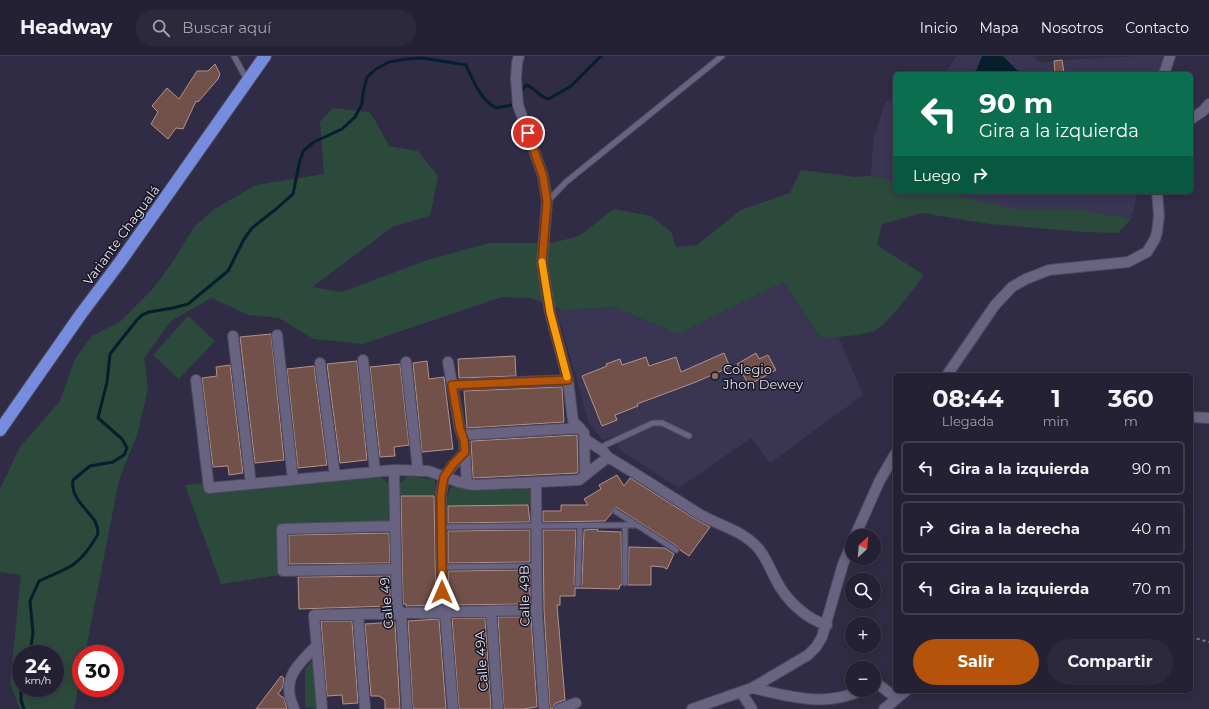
<!DOCTYPE html>
<html lang="es">
<meta charset="utf-8">
<style>
:root{--surface:#242134;--page:#2c293c;--text:#f1f3f6;--muted:#a3a3ac;--line:#413e4f;--accent:#b45309}
body{margin:0;font-family:Montserrat,sans-serif;background:var(--page);color:var(--text);height:100vh;display:flex;flex-direction:column;font-size:15px;white-space:nowrap}
*{box-sizing:border-box;margin:0}
p{font-size:13px;color:var(--muted)}
.icon{flex:none;width:22px;height:22px;fill:none;stroke:currentColor;stroke-width:2;stroke-linecap:round;stroke-linejoin:round}
.map{position:relative;flex:1;overflow:hidden}
.side{position:absolute;left:893px;top:317px;width:300px;height:320px;display:flex;flex-direction:column;background:var(--surface);border-radius:6px;box-shadow:0 2px 10px #0003,0 0 0 1px var(--line)}
.side>*{flex:none}
.guide{position:absolute;left:893px;top:16px;width:300px;height:122px;border-radius:6px;box-shadow:0 2px 10px #0003,0 0 0 1px var(--line);background:#0b6e4f;color:#fff;overflow:hidden}
.needle{width:26px;rotate:26deg}
.fabs{position:absolute;left:845px;top:473px;display:grid;gap:8px}
.fabs a{display:grid;place-items:center;width:36px;height:36px;border-radius:50%;background:var(--surface);box-shadow:0 2px 10px #0003,0 0 0 1px var(--line);font-size:20px}
.speed{position:absolute;left:12px;top:589px;display:flex;gap:8px;font-size:20px;font-weight:700;text-align:center}
.speed>*{display:grid;place-content:center;width:52px;height:52px;border-radius:50%;background:var(--surface);box-shadow:0 2px 10px #0003,0 0 0 1px var(--line);line-height:1}
.speed small{font-size:10px;font-weight:400}
.speed .limit{border:6px solid #d22;background:#fff;color:#111}
.pin{position:absolute;display:grid;place-items:center;width:34px;height:34px;color:#fff;margin:-17px;border:2px solid #fff;border-radius:50%;box-shadow:0 1px 4px #0007}
.me{position:absolute;width:44px;margin:-22px;rotate:0deg;stroke-linejoin:round;filter:drop-shadow(0 0 3px #0008)}
.turn{display:flex;align-items:center;gap:14px;height:84px;padding:0 20px;font-size:18px}
.turn .icon{width:52px;height:52px;stroke-width:2.5}
.turn b{display:block;font-size:28px;line-height:34px}
.then{display:flex;align-items:center;height:38px;padding:0 20px;background:#0003;gap:8px;font-size:15px}
.eta{display:flex;justify-content:space-evenly;align-items:center;height:68px;text-align:center}
.eta b{font-size:24px;font-weight:700;line-height:28px}
.action{display:flex;gap:8px;margin-top:auto;padding:8px 20px}
.action a{flex:1;height:46px;border-radius:24px;background:var(--accent);color:#fff;font-size:16px;font-weight:700;line-height:46px;text-align:center}
.action a+a{background:var(--page);color:var(--text)}
ul{padding:0;list-style:none}
li{display:flex;align-items:center;gap:12px;height:54px;margin:0 8px 6px;padding:0 12px;border:2px solid var(--line);border-radius:6px}
li div{flex:1}
li b{display:block;font-size:15px}
li em{font-style:normal}
header{display:flex;align-items:center;gap:24px;box-sizing:border-box;height:56px;padding:0 20px;background:var(--surface);border-bottom:1px solid var(--line)}
header strong{font-size:19px}
nav{display:flex;gap:22px;margin-inline-start:auto;font-size:14px}
.search{width:280px;height:36px;background:var(--page);display:flex;align-items:center;gap:10px;box-sizing:border-box;padding:0 14px;border-radius:22px;color:var(--muted);font-size:15px}
.map>svg:first-child{display:block}
.built{fill:#3a3553}
.green{fill:#2c4a3c;fill-rule:evenodd}
.water{fill:#051f2d}
.lines{fill:none;stroke-linecap:round;stroke-linejoin:round}
.stream{stroke:#051f2d;stroke-width:3}
.building{fill:#71514a;stroke:#b5928a}
.service-casing{stroke:#4d4a5f;stroke-width:7}
.minor-casing{stroke:#4d4a5f;stroke-width:12}
.trunk-casing{stroke:#4d4a5f;stroke-width:14}
.path{stroke:#7c798f;stroke-width:2;stroke-dasharray:3 3;stroke-linecap:butt}
.service{stroke:#676380;stroke-width:5}
.minor{stroke:#676380;stroke-width:10}
.trunk{stroke:#768cdf;stroke-width:12}
.route-casing{stroke:#753606;stroke-width:10}
.route{stroke:#b45309;stroke-width:7}
.slow{stroke:#f59e0b;stroke-width:7}
.education-dot{fill:#8d6e63;stroke:#181622;stroke-width:1.5}
.labels{text-anchor:middle;dominant-baseline:central;stroke-width:3;stroke-linejoin:round;paint-order:stroke}
.street-label{font-size:13px;fill:#e4e2f3;stroke:#181622}
.poi-label{font-size:13px;fill:#e4e2f3;stroke:#181622;text-anchor:start}
</style>
<header>
<strong>Headway</strong>
<div class="search"><svg class="icon" aria-label="search" viewBox="0 0 24 24"><circle cx="10" cy="10" r="6"/><path d="M15 15l6 6"/></svg>Buscar aquí</div>
<nav><a>Inicio</a><a>Mapa</a><a>Nosotros</a><a>Contacto</a></nav>
</header>
<div class="map">
<svg width="1209" height="653" viewBox="0 0 1209 653">
<rect width="100%" height="100%" fill="#302c45"/>
<path class="built" d="M957,0H1032L1042,7L1062,4L1139,0H1165L1160,12V18H945Z
M895,44V127L871,120L873,84L886,45Z
M922,136H1138L1131,163L1076,153H1014Z
M810,213L863,339L770,407L751,382L679,432L620,394L613,381L603,384L589,367L557,254L614,251L678,278Z"/>
<path class="green" d="M333,52L369,56L376,66L389,90L418,95L438,120L430,160L394,170L312,231L342,236L430,203L490,187H552L579,180L614,153L651,160L671,176L676,191L697,189L741,154L790,137L801,114L856,121L871,120L895,125V136H941L1014,153H1076L1131,163L1118,177L1085,176L990,168L922,157L882,168L877,189L924,219C915,231 886,271 874,275C859,280 837,281 821,282L784,226L678,278L614,251L563,254L530,242L502,241L363,288L314,283L279,262L249,259L211,242L171,265L144,302L148,332L138,376L119,424L85,598H81V618L74,653H20L10,627L21,519L0,516V433L20,391L60,345L75,303L92,280L121,265L152,234L172,207L194,171L213,154L256,129L324,118L320,66ZM21,598H55V632H21Z
M188,260L215,285L179,323L153,299Z
M381,421L390,429V466L279,468L280,519L221,528L185,429L204,427L207,438Z
M407,421H416L435,424L436,435L434,440H401L399,436V429Z
M456,430L472,435L527,432L531,435L532,447L528,449L447,451L445,449L450,432Z
M313,603L317,653L305,651V613Z"/>
<path class="water" d="M982,0H1003L1021,18H973L977,13Z"/>
<g class="lines">
<path class="stream" d="M522,34L526,29C536,32 538,41 549,43L571,30L601,0
M30,598L33,577L30,545L39,525C51,519 64,515 74,508C85,500 92,488 98,478C98,474 97,469 95,465C86,452 70,441 73,424L90,410L113,406L124,399L127,392L122,383L98,362L107,326L110,298L117,289L137,264L142,259L149,256L173,252L188,248L228,215L244,183L252,172L276,153L293,138L300,104L304,94L314,86L342,73L355,61L362,48L363,37L367,21L376,13L389,6L406,3L423,2L466,9C473,25 481,44 496,52L511,49
M21,632V644L24,653"/>
</g>
<path class="building" d="M1062,4L1064,17L1055,18L1054,5Z
M215,8L220,18L218,23L198,46L196,45L183,73L176,72L168,83L151,68L158,56L152,50L167,32L179,43L197,15H208Z
M271,278L284,404L255,407L240,281Z
M724,297L730,311L696,326L637,348L638,350L615,359L617,364L602,370L582,320L607,310L606,308L620,303L622,309L646,301L649,310L676,301L681,316Z
M756,297L759,303L768,299L776,314L749,329L737,308Z
M515,300L516,320L459,322L458,303Z
M357,305L367,404L340,407L327,308Z
M427,305L429,323L444,321L453,393L422,396L413,307Z
M400,308L409,389L394,391L395,400L380,401L370,311Z
M230,309L243,417L229,419L228,410L213,411L202,322L217,320L216,311Z
M314,310L327,409L298,412L287,313Z
M562,331L564,366L467,372L464,335Z
M577,379L578,416L577,417L473,422L471,385Z
M617,419L624,430L630,422L692,461L710,471L689,500L680,494L678,491L616,451L612,453V457L605,465L543,466V455H561V449H588L584,443L601,433L599,429Z
M401,440H434L436,549L406,550V548H403Z
M528,449L530,466L448,467V450Z
M598,473L597,475L621,476L622,529H620L619,533L575,532V540H560V549H557L565,644L556,647L554,649L553,653H550L544,554L543,474H576L574,528L576,531L578,532L582,528L584,474Z
M530,474V506L448,507V475Z
M389,477L390,507L289,508V479Z
M629,491L665,492L674,498L667,513L663,511L651,510V529H628Z
M530,514V548L451,549L449,548L448,515Z
M390,520V550L299,553L298,521Z
M498,561H531L537,651L523,653H504Z
M452,562H485L491,653H459Z
M439,563L446,653H413L408,565Z
M321,565H352L358,647L343,648L342,639L327,640Z
M395,566L400,653H385V644L379,640H371L365,568Z
M281,620L284,622L283,631L278,638L284,642L287,653H256Z"/>
<g class="lines">
<g class="service-casing">
<path id="service" d="M234,0L247,24
M547,146L566,126L722,0
M599,392L653,367H662L689,380
M615,455L676,494
M441,471L636,469
M441,511L536,510
M625,527V469
M578,528L580,470"/>
</g>
<g class="minor-casing">
<path id="minor" d="M519,0L517,7L516,23L518,49L543,120L547,146L542,207L550,256L568,324L573,365L584,377L585,419
M1164,18L1170,0
M1191,63L1203,55L1209,48
M277,279L293,424
M233,280L251,428
M363,304L375,416
M406,306L418,415
M448,306L460,373L464,384L467,428
M320,307L335,420
M947,319L995,249L1012,231L1026,223L1049,214L1128,206L1147,196L1155,183L1157,176L1159,160L1157,136
M196,324L209,432L394,414L428,415L459,426L474,429L579,424L608,401
M452,329L568,324
M1191,361L1209,362
M462,379L580,372
M585,383L603,395L608,401C629,414 651,427 672,441C683,447 693,455 703,460C723,471 743,475 758,492C766,501 770,513 776,524C786,544 806,563 827,569
M394,414L397,551L401,557L407,653
M536,426L537,554L544,653
M395,470L282,473L283,515L396,513
M855,480L879,426L895,398
M491,555L498,653
M358,558L365,653
M874,628L879,629L895,641H898L906,635
M752,632C789,640 825,652 862,634
M741,636L752,653
M294,653C293,649 291,645 290,641C285,618 302,605 316,590
M322,653L314,559L537,554
M453,653L445,556L442,548L441,439L444,421L453,409L465,396
M559,653L576,647
M692,653L752,632L808,599L816,591L822,581L843,508L852,487
M884,653L901,639"/>
</g>
<g class="trunk-casing">
<path id="trunk" d="M0,374L81,258L120,206L265,0"/>
</g>
<path class="path" d="M1191,581L1209,586"/>
<use href="#service" class="service"/>
<use href="#minor" class="minor"/>
<use href="#trunk" class="trunk"/>
</g>
<g class="lines">
<g class="route-casing">
<path id="route" d="M442,536L441,439L444,421L453,408L465,396L464,384L460,373L452,329L568,324L550,256L542,207L547,146L543,120L528,77"/>
</g>
<use href="#route" class="route"/>
<path class="slow" d="M542,206L550,256L567,321"/>
</g>
<circle class="education-dot" cx="715" cy="320" r="4"/>
<g class="labels">
<g class="street-label">
<text transform="translate(121 179) rotate(-54)">Variante Chagualá</text>
<text transform="translate(524 540) rotate(-91)">Calle 49B</text>
<text transform="translate(386 547) rotate(-95)">Calle 49</text>
<text transform="translate(481 605) rotate(-94)">Calle 49A</text>
</g>
<g class="poi-label">
<text x="723" y="313">Colegio<tspan x="723" dy="15">Jhon Dewey</tspan></text>
</g>
</g>
</svg>
<div class="fabs">
<a><svg class="needle" viewBox="-14 -14 28 28"><path d="M0-13l5 13h-10z" fill="#e53935"/><path d="M0 13l5-13h-10z" fill="#a3a3ac"/></svg></a>
<a><svg class="icon" aria-label="search" viewBox="0 0 24 24"><circle cx="10" cy="10" r="6"/><path d="M15 15l6 6"/></svg></a>
<a>+</a>
<a>−</a>
</div>
<div class="speed"><div>24<small>km/h</small></div><div class="limit">30</div></div>
<div class="pin" style="left:528px;top:77px;background:#d93025"><svg class="icon" aria-label="arrive" viewBox="0 0 24 24"><path d="M6 21V4h12l-3 4 3 4H6"/></svg></div>
<svg class="me" style="left:442px;top:536px" viewBox="-20 -20 40 40"><path d="M0-17L14 15 0 8-14 15z" fill="#b45309" stroke="#fff" stroke-width="4"/></svg>
<div class="guide">
<div class="turn"><svg class="icon" aria-label="left" viewBox="0 0 24 24"><path d="M17 20v-9H6M10 6l-5 5 5 5"/></svg><div><b>90 m</b>Gira a la izquierda</div></div>
<div class="then">Luego<svg class="icon" aria-label="right" viewBox="0 0 24 24"><path d="M7 20v-9h11M14 6l5 5-5 5"/></svg></div>
</div>
<section class="side">
<div class="eta">
<div><b>08:44</b><p>Llegada</p></div>
<div><b>1</b><p>min</p></div>
<div><b>360</b><p>m</p></div>
</div>
<ul>
<li><svg class="icon" aria-label="left" viewBox="0 0 24 24"><path d="M17 20v-9H6M10 6l-5 5 5 5"/></svg><div><b>Gira a la izquierda</b></div><em>90 m</em></li>
<li><svg class="icon" aria-label="right" viewBox="0 0 24 24"><path d="M7 20v-9h11M14 6l5 5-5 5"/></svg><div><b>Gira a la derecha</b></div><em>40 m</em></li>
<li><svg class="icon" aria-label="left" viewBox="0 0 24 24"><path d="M17 20v-9H6M10 6l-5 5 5 5"/></svg><div><b>Gira a la izquierda</b></div><em>70 m</em></li>
</ul>
<div class="action"><a>Salir</a><a>Compartir</a></div>
</section>
</div>
